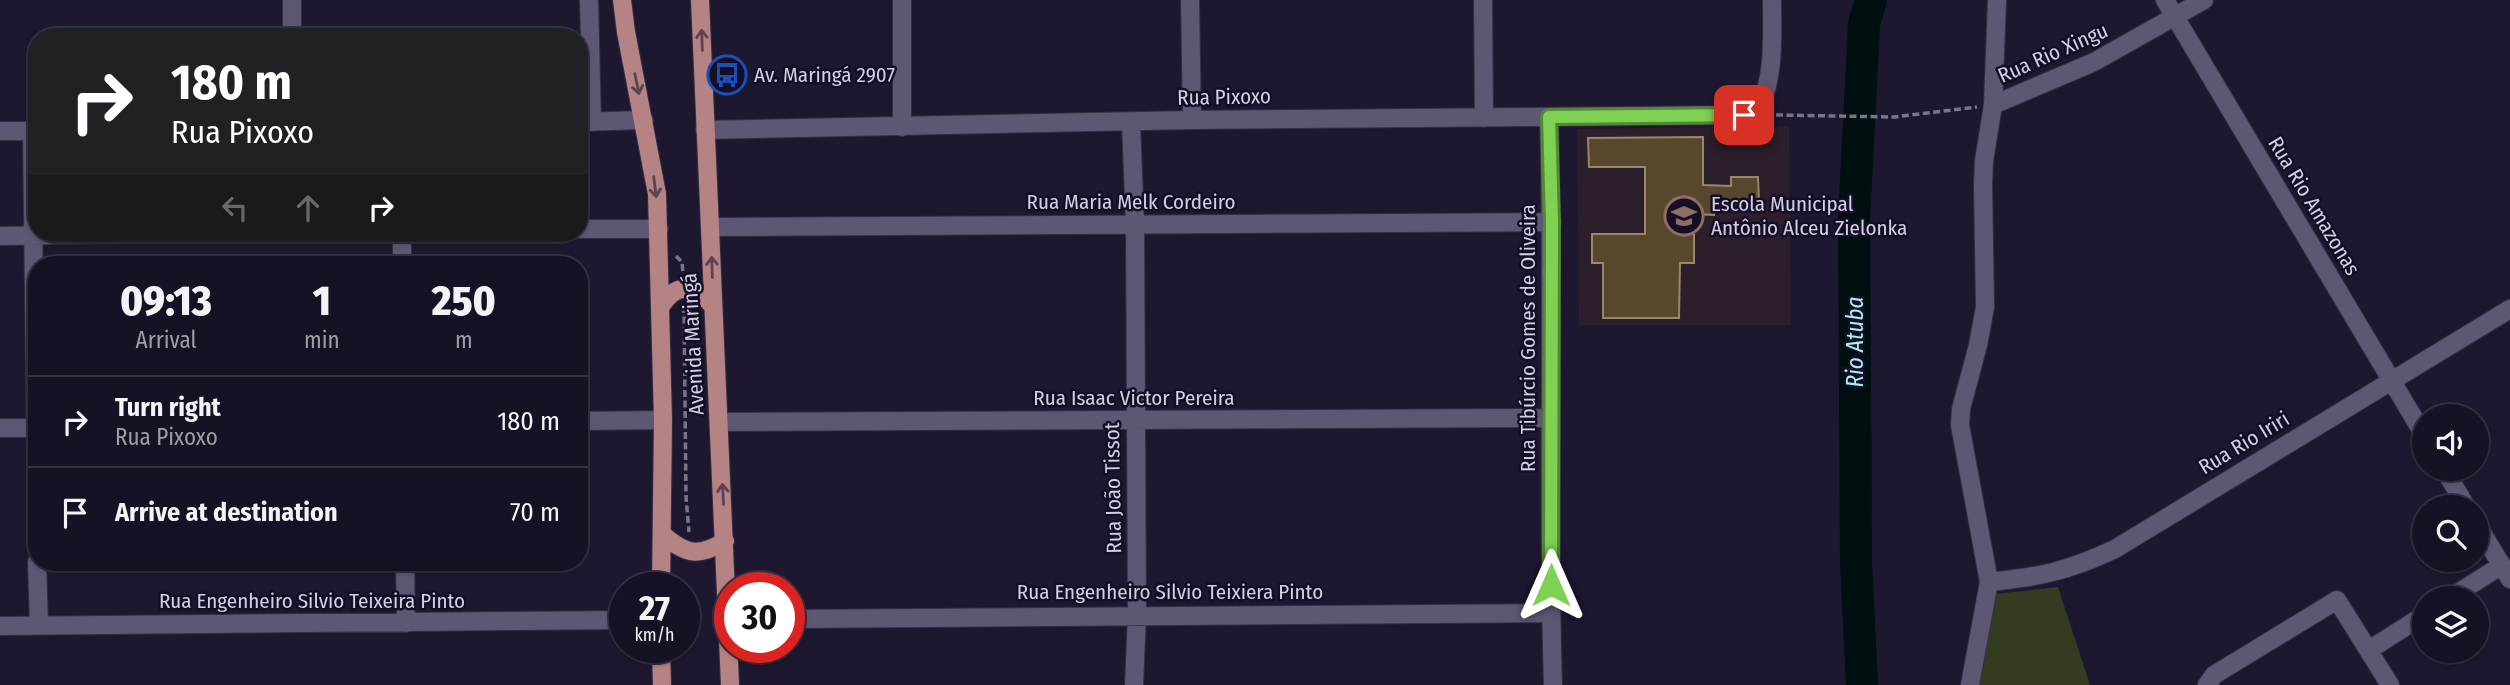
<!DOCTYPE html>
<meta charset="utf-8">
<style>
:root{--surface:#161124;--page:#1f1a2c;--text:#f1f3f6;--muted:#9e9da6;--line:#353141}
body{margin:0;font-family:"Fira Sans Condensed",sans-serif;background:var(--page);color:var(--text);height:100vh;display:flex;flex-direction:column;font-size:26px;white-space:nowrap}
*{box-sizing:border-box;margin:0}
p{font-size:23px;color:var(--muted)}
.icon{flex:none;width:38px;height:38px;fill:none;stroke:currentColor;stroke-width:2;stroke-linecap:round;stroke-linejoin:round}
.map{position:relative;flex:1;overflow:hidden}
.side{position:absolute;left:28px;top:256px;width:560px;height:315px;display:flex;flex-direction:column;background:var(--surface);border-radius:28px;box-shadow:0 2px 5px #0004,0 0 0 2px var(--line)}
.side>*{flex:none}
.top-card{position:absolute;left:28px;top:28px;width:560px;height:214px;border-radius:28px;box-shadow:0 2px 5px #0004,0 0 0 2px var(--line);background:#202124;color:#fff;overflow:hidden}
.controls{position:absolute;left:2412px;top:404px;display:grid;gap:14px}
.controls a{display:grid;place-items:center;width:77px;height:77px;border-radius:50%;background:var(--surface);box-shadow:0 2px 5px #0004,0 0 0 2px var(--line);font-size:35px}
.speed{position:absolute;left:609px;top:572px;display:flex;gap:14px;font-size:35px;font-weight:700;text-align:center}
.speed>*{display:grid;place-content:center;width:91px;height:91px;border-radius:50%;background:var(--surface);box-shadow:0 2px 5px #0004,0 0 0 2px var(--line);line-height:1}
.speed small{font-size:18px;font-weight:400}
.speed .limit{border:10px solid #d22;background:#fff;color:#111}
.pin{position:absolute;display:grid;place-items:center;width:60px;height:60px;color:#fff;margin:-30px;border-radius:14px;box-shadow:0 4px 10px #0006}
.me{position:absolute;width:77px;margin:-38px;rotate:0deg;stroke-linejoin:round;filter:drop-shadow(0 0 5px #0008)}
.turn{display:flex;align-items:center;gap:24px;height:147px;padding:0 28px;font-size:32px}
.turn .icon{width:91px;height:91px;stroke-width:2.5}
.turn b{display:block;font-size:49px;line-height:60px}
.lanes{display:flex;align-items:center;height:66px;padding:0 28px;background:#0003;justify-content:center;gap:35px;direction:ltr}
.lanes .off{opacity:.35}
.eta{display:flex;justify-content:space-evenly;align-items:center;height:119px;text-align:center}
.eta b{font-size:42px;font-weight:800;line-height:49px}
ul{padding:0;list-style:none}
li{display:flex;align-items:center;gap:21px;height:91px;padding:0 28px;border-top:2px solid var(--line)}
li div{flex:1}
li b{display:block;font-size:26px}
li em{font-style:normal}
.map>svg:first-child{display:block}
.education{fill:#2c1e2a}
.green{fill:#333b20}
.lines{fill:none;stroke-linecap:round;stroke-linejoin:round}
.river{stroke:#000f10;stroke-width:32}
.building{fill:#57472c;stroke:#99876a;stroke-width:2}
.street-casing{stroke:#343043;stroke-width:20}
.primary-casing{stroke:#343043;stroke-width:20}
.path{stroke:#797489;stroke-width:3.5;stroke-dasharray:7 3.5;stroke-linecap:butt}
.street{stroke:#5d5774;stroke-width:18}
.primary{stroke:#b58384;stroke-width:18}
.oneway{stroke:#5d4350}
.route-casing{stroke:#528836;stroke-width:18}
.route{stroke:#7ed153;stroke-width:12}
.labels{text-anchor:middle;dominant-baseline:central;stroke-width:5;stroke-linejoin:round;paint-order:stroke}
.street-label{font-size:21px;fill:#d2cfe0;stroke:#150e26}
.poi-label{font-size:21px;fill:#d2cfe0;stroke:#150e26;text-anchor:start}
.water-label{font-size:23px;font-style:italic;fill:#a6f3f4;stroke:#150e26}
</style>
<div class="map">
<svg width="2510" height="685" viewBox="0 0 2510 685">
<rect width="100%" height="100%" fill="#1e1730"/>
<path class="education" d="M1789,126L1791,325H1579L1577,129Z"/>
<path class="green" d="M2058,587L2090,685H1979L1994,594Z"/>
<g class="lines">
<path class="river" d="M1862,685L1856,563L1854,218L1864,24L1871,0"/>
</g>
<path class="building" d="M1703,137V185L1731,186V177H1758L1759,203L1714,204V215L1694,214V263H1680L1679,318H1603V263H1592V234H1645V167H1589L1588,138Z"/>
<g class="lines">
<g class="street-casing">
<path id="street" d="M292,0V37
M589,0L592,122
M902,0V127
M1190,0L1192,120
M1483,0L1484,118
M2165,0L2424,435
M1993,105L2094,62L2204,0
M1549,117C1554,306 1547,496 1553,685
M579,122L644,120
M1131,122L1135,224L1137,615L1134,685
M705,130L1192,120L1744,115L1759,109C1775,75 1772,37 1772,0
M0,131H37
M32,131L37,534
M710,227L1552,222
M579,229H659
M402,233V264
M0,236L176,233
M579,421L663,420
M719,422L1550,418
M0,428H37
M2444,469L2467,508
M2476,523L2510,579
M37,562L39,626
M405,562L406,623
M1989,582C2040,577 2068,571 2115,549L2510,309
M2450,598L2502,565
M789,619L1551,613
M0,626L625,620
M2369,650L2424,615
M1970,685L1989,582L1960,425L1961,409L1978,345L1985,307L1983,184L1984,161L1993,105L1997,0
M2207,685L2214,675L2337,600L2390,685"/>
</g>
<g class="primary-casing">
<path id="primary" d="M622,0L626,32L657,194L663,420L661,588
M700,0L730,685
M661,306C677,281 695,285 713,306
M662,534C685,554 698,558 725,541
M661,648L662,685"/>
</g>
<path class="path" d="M1776,115L1894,117L1977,107
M676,256L682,262L683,273
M684,306L686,497L689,532"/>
<use href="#street" class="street"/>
<use href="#primary" class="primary"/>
</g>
<defs><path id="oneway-shaft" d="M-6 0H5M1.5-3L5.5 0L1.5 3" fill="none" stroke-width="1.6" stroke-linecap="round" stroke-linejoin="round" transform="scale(1.75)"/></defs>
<g class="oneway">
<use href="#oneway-shaft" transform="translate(702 40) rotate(-92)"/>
<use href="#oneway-shaft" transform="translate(637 84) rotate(78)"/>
<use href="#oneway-shaft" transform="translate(655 187) rotate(83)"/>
<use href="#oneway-shaft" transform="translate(712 267) rotate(-92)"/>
<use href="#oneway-shaft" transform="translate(723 494) rotate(-93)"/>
</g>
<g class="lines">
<g class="route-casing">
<path id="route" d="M1551,585L1552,222L1549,117L1744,115"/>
</g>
<use href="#route" class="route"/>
</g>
<defs>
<g id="bus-ring" transform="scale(2.0125)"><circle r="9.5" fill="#150e26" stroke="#1a4fb4" stroke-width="1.5"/><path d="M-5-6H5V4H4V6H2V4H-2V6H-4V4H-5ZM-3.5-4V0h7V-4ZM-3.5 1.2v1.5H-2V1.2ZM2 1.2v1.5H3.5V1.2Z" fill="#1a4fb4"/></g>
<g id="school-ring" transform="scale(2.0125)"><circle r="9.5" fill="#150e26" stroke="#8d6e63" stroke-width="1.5"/><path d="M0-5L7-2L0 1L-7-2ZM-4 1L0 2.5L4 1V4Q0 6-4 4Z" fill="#8d6e63"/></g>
</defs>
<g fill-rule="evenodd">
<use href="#bus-ring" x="727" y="75"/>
<use href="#school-ring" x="1684" y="216"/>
</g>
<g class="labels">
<g class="street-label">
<text transform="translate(2053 53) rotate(-24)">Rua Rio Xingu</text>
<text transform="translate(1224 97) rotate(-1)">Rua Pixoxo</text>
<text x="1131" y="202">Rua Maria Melk Cordeiro</text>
<text transform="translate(2314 206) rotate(59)">Rua Rio Amazonas</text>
<text transform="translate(1528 338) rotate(-90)">Rua Tibúrcio Gomes de Oliveira</text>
<text transform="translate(693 344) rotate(-93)">Avenida Maringá</text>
<text x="1134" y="398">Rua Isaac Victor Pereira</text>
<text transform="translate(2244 443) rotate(-31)">Rua Rio Iriri</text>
<text transform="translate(1113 488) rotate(-91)">Rua João Tissot</text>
<text x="1170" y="592">Rua Engenheiro Silvio Teixiera Pinto</text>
<text x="312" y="601">Rua Engenheiro Silvio Teixeira Pinto</text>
</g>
<g class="poi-label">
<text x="754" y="75">Av. Maringá 2907</text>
<text x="1711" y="204">Escola Municipal<tspan x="1711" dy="24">Antônio Alceu Zielonka</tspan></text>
</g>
<g class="water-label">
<text transform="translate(1855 342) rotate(-90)">Rio Atuba</text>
</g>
</g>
</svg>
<div class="controls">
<a><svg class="icon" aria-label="sound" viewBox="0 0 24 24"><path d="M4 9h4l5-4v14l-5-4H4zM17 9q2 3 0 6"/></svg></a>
<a><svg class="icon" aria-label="search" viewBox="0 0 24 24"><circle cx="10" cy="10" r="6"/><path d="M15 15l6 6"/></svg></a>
<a><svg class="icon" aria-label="layers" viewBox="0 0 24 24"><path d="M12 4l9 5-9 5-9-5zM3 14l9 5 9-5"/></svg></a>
</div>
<div class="speed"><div>27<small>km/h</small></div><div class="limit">30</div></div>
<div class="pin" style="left:1744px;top:115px;background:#d93025"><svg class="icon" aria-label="arrive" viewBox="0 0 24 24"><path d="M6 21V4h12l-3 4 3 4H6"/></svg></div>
<svg class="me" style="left:1551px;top:585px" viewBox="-20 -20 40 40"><path d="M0-17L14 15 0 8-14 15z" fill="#7ed153" stroke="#fff" stroke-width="4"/></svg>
<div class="top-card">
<div class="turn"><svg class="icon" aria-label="right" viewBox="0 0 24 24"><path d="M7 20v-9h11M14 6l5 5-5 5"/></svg><div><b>180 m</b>Rua Pixoxo</div></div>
<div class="lanes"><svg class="icon off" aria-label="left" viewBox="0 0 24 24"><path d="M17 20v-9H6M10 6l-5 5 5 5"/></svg><svg class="icon off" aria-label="ahead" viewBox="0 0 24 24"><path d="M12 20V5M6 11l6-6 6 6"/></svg><svg class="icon" aria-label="right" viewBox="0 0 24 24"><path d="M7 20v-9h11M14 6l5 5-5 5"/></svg></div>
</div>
<section class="side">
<div class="eta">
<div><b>09:13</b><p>Arrival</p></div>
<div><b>1</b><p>min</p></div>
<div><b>250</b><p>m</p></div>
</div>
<ul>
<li><svg class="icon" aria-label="right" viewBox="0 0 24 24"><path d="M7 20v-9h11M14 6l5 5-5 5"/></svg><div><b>Turn right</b><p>Rua Pixoxo</p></div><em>180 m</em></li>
<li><svg class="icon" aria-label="arrive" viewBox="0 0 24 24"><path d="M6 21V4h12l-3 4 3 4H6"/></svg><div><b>Arrive at destination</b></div><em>70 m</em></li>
</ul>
</section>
</div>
